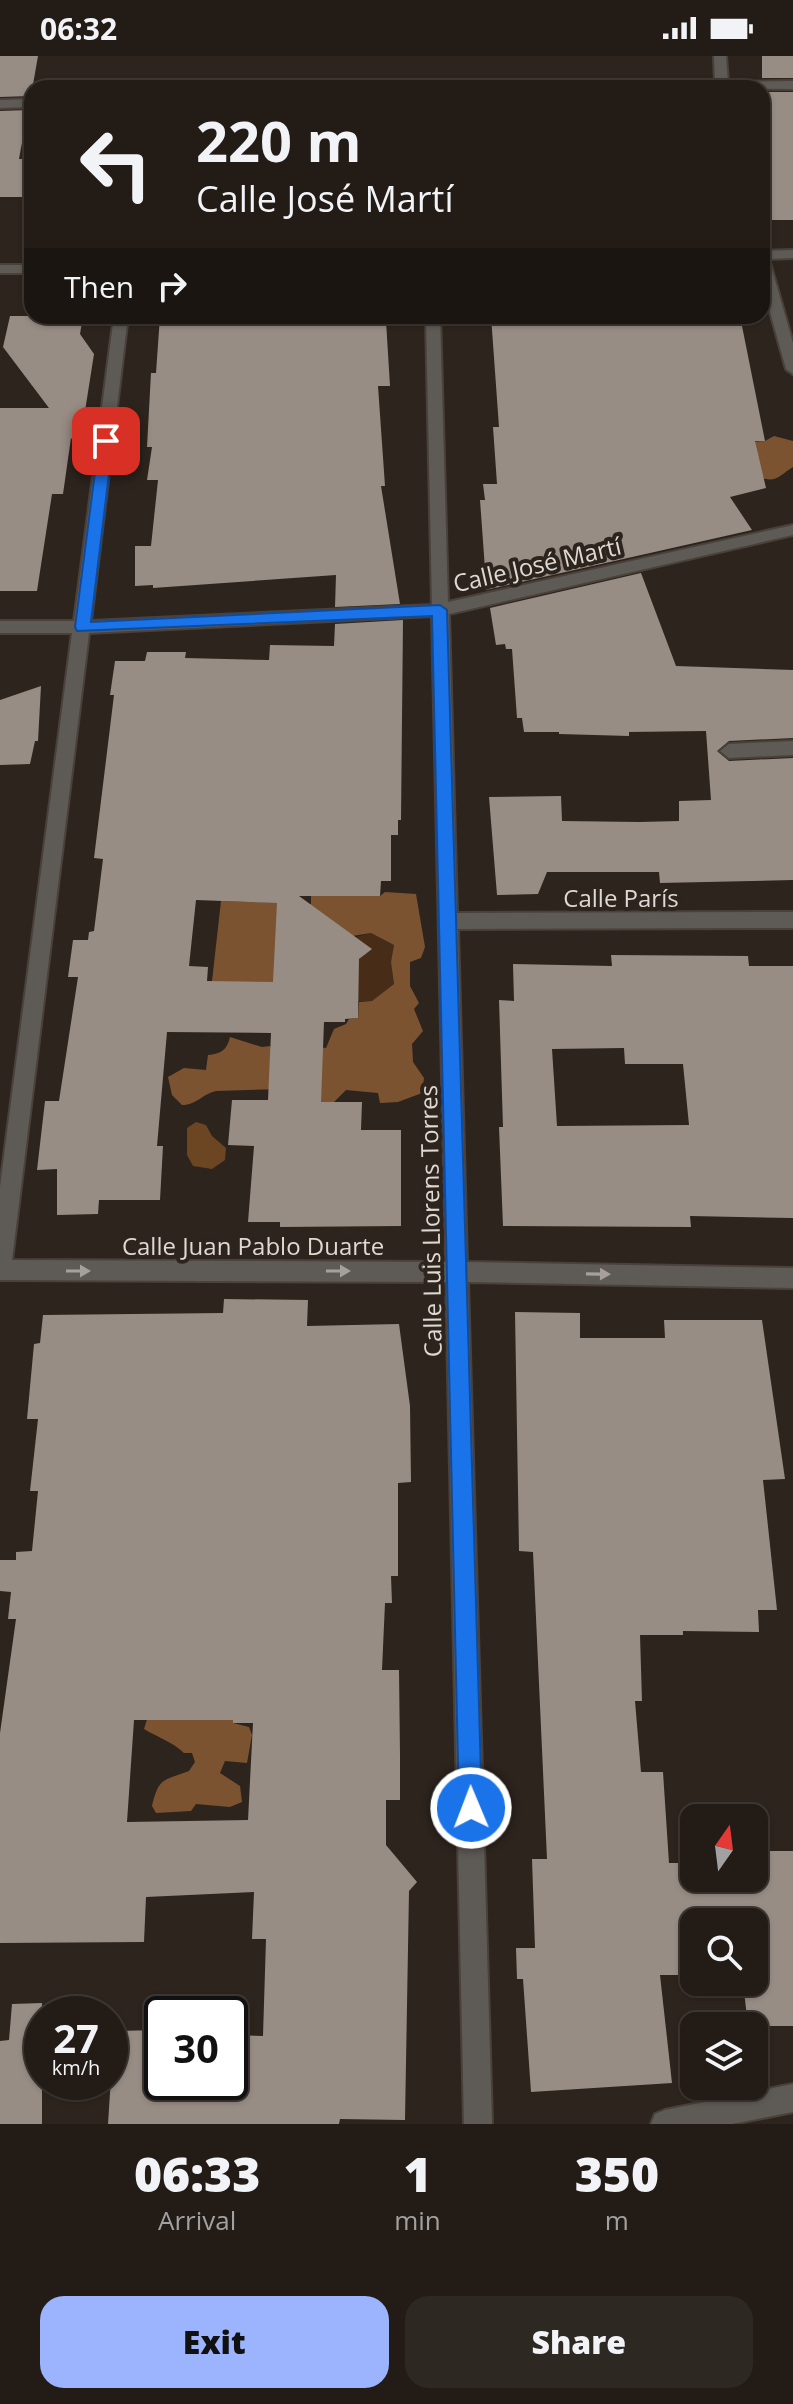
<!DOCTYPE html>
<meta charset="utf-8">
<style>
:root{--surface:#221b16;--page:#2e2823;--text:#f1f3f6;--muted:#a2a1a1;--line:#3f3935;--accent:#9bb4fd}
body{margin:0;font-family:"Open Sans",sans-serif;background:var(--page);color:var(--text);height:100vh;display:flex;flex-direction:column;font-size:30px;white-space:nowrap}
*{box-sizing:border-box;margin:0}
p{font-size:26px;color:var(--muted)}
.icon{flex:none;width:44px;height:44px;fill:none;stroke:currentColor;stroke-width:2;stroke-linecap:round;stroke-linejoin:round}
.map{position:relative;height:2068px;overflow:hidden}
.panel{display:flex;flex-direction:column;background:var(--surface);flex:1}
.panel>*{flex:none}
.top-card{position:absolute;left:24px;top:24px;width:746px;height:244px;border-radius:24px;box-shadow:0 2px 6px #0004,0 0 0 2px var(--line);background:#221b16;color:var(--text);overflow:hidden}
.needle{width:52px;rotate:14deg}
.controls{position:absolute;left:680px;top:1748px;display:grid;gap:16px}
.controls a{display:grid;place-items:center;width:88px;height:88px;border-radius:16px;background:var(--surface);box-shadow:0 2px 6px #0004,0 0 0 2px var(--line);font-size:40px}
.speed{position:absolute;left:24px;top:1940px;display:flex;gap:16px;font-size:40px;font-weight:700;text-align:center}
.speed>*{display:grid;place-content:center;width:104px;height:104px;border-radius:50%;background:var(--surface);box-shadow:0 2px 6px #0004,0 0 0 2px var(--line);line-height:1}
.speed small{font-size:20px;font-weight:400}
.speed .limit{border:4px solid #111;border-radius:12px;background:#fff;color:#111}
.pin{position:absolute;display:grid;place-items:center;width:68px;height:68px;color:#fff;margin:-34px;border-radius:16px;box-shadow:0 4px 12px #0006}
.me{position:absolute;width:88px;margin:-44px;rotate:359deg;stroke-linejoin:round;filter:drop-shadow(0 0 6px #0008)}
.turn{display:flex;align-items:center;gap:28px;height:168px;padding:0 40px;font-size:36px}
.turn .icon{width:104px;height:104px;stroke-width:2.5}
.turn b{display:block;font-size:56px;line-height:68px}
.then{display:flex;align-items:center;height:76px;padding:0 40px;background:#0003;gap:16px;font-size:30px}
.eta{display:flex;justify-content:space-evenly;align-items:center;height:136px;text-align:center}
.eta b{font-size:48px;font-weight:800;line-height:56px}
.button{display:flex;gap:16px;margin-top:auto;padding:16px 40px}
.button a{flex:1;height:92px;border-radius:24px;background:var(--accent);color:#111;font-size:32px;font-weight:800;line-height:92px;text-align:center}
.button a+a{background:var(--page);color:var(--text)}
.status{display:flex;justify-content:space-between;align-items:center;height:56px;padding:0 40px;background:var(--surface);direction:ltr}
.status svg{height:22px;fill:currentColor}
.map>svg:first-child{display:block}
.green{fill:#472d17}
.forest{fill:#7c5331}
.water{fill:#6c4523}
.building{fill:#988d85;fill-rule:evenodd}
.lines{fill:none;stroke-linecap:round;stroke-linejoin:round}
.minor-casing{stroke:#49413a;stroke-width:4}
.minor{fill:#5e5a56;fill-rule:evenodd}
.oneway{fill:#a5a09b}
.route{fill:#1a73e8;stroke:#114b97;stroke-width:2}
.labels{text-anchor:middle;dominant-baseline:central;stroke-width:8;stroke-linejoin:round;paint-order:stroke}
.street-label{font-size:24px;fill:#dfd9d4;stroke:#2d241d}
</style>
<div class="status"><b>06:32</b><svg viewBox="0 0 49 12"><path d="M0 12V9h3v3zM5 12V6h3v6zM10 12V3h3v9zM15 12V0h3v12zM26 1h20v11H26zM47 4h2v5h-2z"/></svg></div>
<div class="map">
<svg width="793" height="2068" viewBox="0 0 793 2068">
<rect width="100%" height="100%" fill="#2d241d"/>
<path class="green" d="M371,877L394,889L391,906L394,928L372,945H347L357,905L364,899L365,888L356,881Z"/>
<path class="forest" d="M774,380L793,385V411C781,418 777,427 762,422L751,386L765,385Z
M385,836L416,838L425,891L421,902L410,906V930L419,947L414,953L423,975L412,988L413,1006L424,1022L422,1037L398,1046L380,1047L378,1037L346,1034L331,1049L317,1053L283,1033L216,1035C202,1038 197,1049 182,1049L172,1039L168,1021L184,1012L206,1014L208,999C221,998 227,994 230,981L262,991L270,990L278,1002L317,991L326,992L334,973L346,968L349,963L358,962L359,946L372,945L394,928L391,906L394,889L371,877L346,881L273,941L212,925L221,845L311,848V840H380Z
M235,1577L233,1667L249,1671L252,1679L247,1707L225,1705L220,1717L240,1730L242,1746L230,1751L196,1748L191,1755L156,1757L152,1750C159,1721 163,1725 189,1715L195,1706L192,1697H184C173,1686 157,1681 144,1673L149,1657L165,1664H198Z"/>
<path class="water" d="M196,1066L206,1069L212,1080L226,1092L225,1104L212,1113L193,1110L187,1099V1072Z"/>
<path class="building" d="M0,0H38L31,40L0,41Z
M762,0H793V22H762Z
M762,36H793V164H762Z
M28,54L19,103H32V141H0V55Z
M10,260H83L80,278L94,298L79,393L71,382L63,438H52L37,535H0V352H49L3,291Z
M160,260H338V265H386L390,330H378L385,430H381L400,548L335,551L336,519L153,532V529L135,530V490H151L158,424H147L152,391H147L151,317H156Z
M491,260H740L765,385H755L766,432L730,441L752,474L486,534L478,514L485,513L480,444H485L483,428H497L493,371H499Z
M641,517L676,610L793,614V682L729,685L717,695L729,705L793,702V824L660,827L659,816H547L538,838L497,839L489,741L561,740L562,765L640,766L679,765V745L711,744L706,675L629,676V680L559,678V676H524L522,662H517L512,593H506L505,588L496,589L490,552Z
M403,564L401,764H398V779H391V825H381L380,840H299L372,893L359,903L358,962L345,963V966H324L321,1046H362L361,1074H401V1170L280,1171V1166H248L254,1090L228,1089L232,1044H268L271,977L167,976L157,1090H163L160,1144H99L98,1158L57,1159V1113L37,1114L45,1045H59L78,921H68L73,884H88L89,876L94,875L103,803L94,802L114,639H110L115,605H145L147,596H186L185,602L269,604L270,589L334,590L335,568ZM196,844L277,847L273,926L207,925L208,911L189,910Z
M41,630L38,685H35L30,708L0,709V644Z
M611,899L748,900L749,910H793V1162L690,1160L691,1171L503,1170L499,1071H503L499,944L514,945L513,908L612,910ZM624,992L625,1008H683L689,1069L557,1070L552,993Z
M224,1243L308,1244L307,1270L399,1268L410,1350L411,1426L398,1427V1520H391L392,1547H385L382,1614H399L400,1699V1744H386V1789L417,1826L409,1835L405,2064L340,2063L339,2068H108L114,1975L162,1974V2026H230V1979L263,1980L266,1883H252L254,1836L146,1841L144,1886L0,1887V1677L16,1563H8L11,1536L0,1535V1504H16V1496L32,1495L38,1435H30L38,1363H27L34,1288L40,1287L43,1259L223,1257ZM134,1664H233V1667H253L248,1764L127,1766Z
M515,1256L580,1257V1282H665L664,1264H762L785,1423L763,1424L777,1554H758L759,1576L683,1575V1579H640L642,1645H635L641,1716H663L669,1807H694V1822H754V1795H793V1970H748L743,1926H754V1866H694V1919H660L672,2027L531,2036L523,1923H517L516,1892H535L532,1803H547L533,1496L519,1495Z
M42,1947V2068H0V1985L9,1984L12,1948Z"/>
<g class="lines">
<g class="minor-casing">
<path id="minor" d="M714,0H726L728,26L793,25V33L592,32L598,28L715,26Z
M32,43V51L0,52V44Z
M793,194V202L769,203L793,287V318L786,313L762,227V195Z
M0,209H32V217H0Z
M114,260H128L91,565L432,549L426,260H440L448,546L793,469V479L449,558L457,857L793,856V872L458,873L467,1206L793,1212V1232L468,1226L492,2068H464L446,1226L0,1224V1131L72,577H0V565H74ZM432,560L446,1206L12,1204L89,577Z
M793,685V699L729,702L720,695L729,688Z
M793,2028V2056L732,2068H651L655,2058L665,2054Z"/>
</g>
<use href="#minor" class="minor"/>
</g>
<defs><path id="oneway-solid" d="M-6-.8H1V-3.2L6.5 0L1 3.2V.8H-6Z" transform="scale(2)"/></defs>
<g class="oneway">
<use href="#oneway-solid" transform="translate(78 1215)"/>
<use href="#oneway-solid" transform="translate(338 1215)"/>
<use href="#oneway-solid" transform="translate(598 1218) rotate(1)"/>
</g>
<path class="route" d="M106,380L113,385L91,566L440,549L447,554L482,1752L479,1760L471,1764L463,1760L459,1752L432,560L77,575L75,571L99,385Z"/>
<g class="labels">
<g class="street-label">
<text transform="translate(537 508) rotate(-13)">Calle José Martí</text>
<text x="621" y="841">Calle París</text>
<text transform="translate(430 1165) rotate(-91)">Calle Luis Llorens Torres</text>
<text x="253" y="1189">Calle Juan Pablo Duarte</text>
</g>
</g>
</svg>
<div class="controls">
<a><svg class="needle" viewBox="-14 -14 28 28"><path d="M0-13l5 13h-10z" fill="#e53935"/><path d="M0 13l5-13h-10z" fill="#a2a1a1"/></svg></a>
<a><svg class="icon" aria-label="search" viewBox="0 0 24 24"><circle cx="10" cy="10" r="6"/><path d="M15 15l6 6"/></svg></a>
<a><svg class="icon" aria-label="layers" viewBox="0 0 24 24"><path d="M12 4l9 5-9 5-9-5zM3 14l9 5 9-5"/></svg></a>
</div>
<div class="speed"><div>27<small>km/h</small></div><div class="limit">30</div></div>
<div class="pin" style="left:106px;top:385px;background:#d93025"><svg class="icon" aria-label="arrive" viewBox="0 0 24 24"><path d="M6 21V4h12l-3 4 3 4H6"/></svg></div>
<svg class="me" style="left:471px;top:1752px" viewBox="-20 -20 40 40"><circle r="17" fill="#1a73e8" stroke="#fff" stroke-width="3"/><path d="M0-11L8 9 0 5-8 9z" fill="#fff"/></svg>
<div class="top-card">
<div class="turn"><svg class="icon" aria-label="left" viewBox="0 0 24 24"><path d="M17 20v-9H6M10 6l-5 5 5 5"/></svg><div><b>220 m</b>Calle José Martí</div></div>
<div class="then">Then<svg class="icon" aria-label="right" viewBox="0 0 24 24"><path d="M7 20v-9h11M14 6l5 5-5 5"/></svg></div>
</div>
</div>
<section class="panel">
<div class="eta">
<div><b>06:33</b><p>Arrival</p></div>
<div><b>1</b><p>min</p></div>
<div><b>350</b><p>m</p></div>
</div>
<div class="button"><a>Exit</a><a>Share</a></div>
</section>
